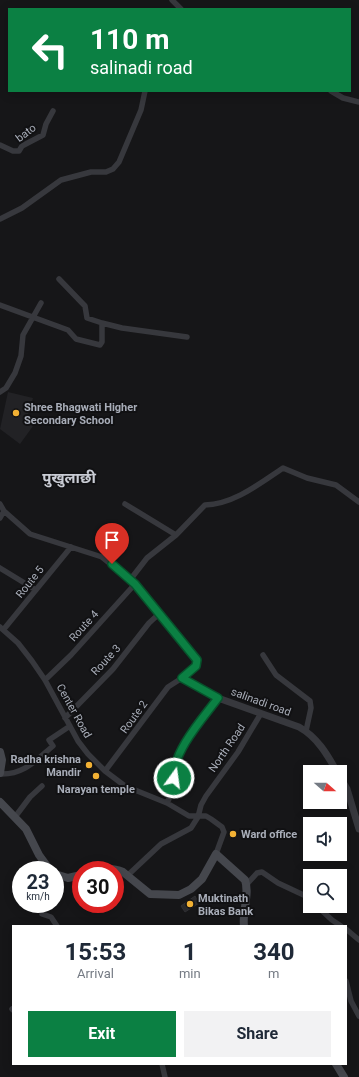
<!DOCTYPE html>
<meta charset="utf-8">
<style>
:root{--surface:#fff;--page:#f2f2f3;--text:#1f2937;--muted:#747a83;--accent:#0b8043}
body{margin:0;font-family:Roboto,"Noto Sans Devanagari",sans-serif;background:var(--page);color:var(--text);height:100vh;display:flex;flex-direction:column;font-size:15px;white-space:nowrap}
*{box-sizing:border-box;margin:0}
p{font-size:13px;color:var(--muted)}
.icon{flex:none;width:22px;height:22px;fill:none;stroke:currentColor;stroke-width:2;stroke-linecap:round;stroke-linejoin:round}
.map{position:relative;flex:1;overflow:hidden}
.panel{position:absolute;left:12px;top:925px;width:335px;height:140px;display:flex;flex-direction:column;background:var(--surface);border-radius:0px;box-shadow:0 2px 10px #0003}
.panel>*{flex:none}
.guide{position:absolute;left:8px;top:8px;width:343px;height:84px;border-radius:0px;box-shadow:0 2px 10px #0003;background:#0b8043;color:#fff;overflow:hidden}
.needle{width:26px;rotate:110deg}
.controls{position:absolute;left:303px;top:765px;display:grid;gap:8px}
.controls a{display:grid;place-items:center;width:44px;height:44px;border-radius:0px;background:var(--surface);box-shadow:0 2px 10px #0003;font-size:20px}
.speed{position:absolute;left:12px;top:861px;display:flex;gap:8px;font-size:20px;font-weight:700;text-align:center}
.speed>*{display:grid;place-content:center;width:52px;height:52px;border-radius:50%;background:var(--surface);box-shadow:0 2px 10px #0003;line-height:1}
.speed small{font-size:10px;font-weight:400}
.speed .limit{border:6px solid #d22;background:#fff;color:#111}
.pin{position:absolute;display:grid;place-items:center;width:34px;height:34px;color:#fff;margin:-41px -17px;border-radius:50% 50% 50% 0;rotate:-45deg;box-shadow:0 0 4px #0007}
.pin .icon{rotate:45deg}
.me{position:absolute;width:44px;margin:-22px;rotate:14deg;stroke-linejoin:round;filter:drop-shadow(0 0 3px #0008)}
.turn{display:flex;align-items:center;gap:14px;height:84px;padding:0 16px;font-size:18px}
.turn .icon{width:52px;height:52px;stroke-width:2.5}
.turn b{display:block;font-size:28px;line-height:34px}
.eta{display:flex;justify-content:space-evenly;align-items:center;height:68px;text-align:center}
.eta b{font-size:24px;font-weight:700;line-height:28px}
.action{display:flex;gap:8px;margin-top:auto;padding:8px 16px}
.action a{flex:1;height:46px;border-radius:0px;background:var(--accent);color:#fff;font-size:16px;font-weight:700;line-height:46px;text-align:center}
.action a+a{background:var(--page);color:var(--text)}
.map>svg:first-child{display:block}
.built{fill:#222225}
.building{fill:#29292c;stroke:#303034}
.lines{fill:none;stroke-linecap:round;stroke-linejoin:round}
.minor{stroke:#37383d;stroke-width:5.5}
.tertiary{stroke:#37383d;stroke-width:7}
.secondary{stroke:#45474d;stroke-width:8}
.route-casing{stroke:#07532c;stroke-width:10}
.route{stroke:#0b8043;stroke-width:7}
.poi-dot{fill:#f2b134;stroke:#111113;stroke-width:1.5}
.labels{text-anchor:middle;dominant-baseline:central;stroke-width:4;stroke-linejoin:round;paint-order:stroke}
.street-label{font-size:11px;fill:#a8adb8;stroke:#111113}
.poi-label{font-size:11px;font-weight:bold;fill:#a8adb8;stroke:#111113;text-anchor:start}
.district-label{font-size:15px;font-weight:bold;fill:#c9ccd4;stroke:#111113}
</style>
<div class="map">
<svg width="359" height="1077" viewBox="0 0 359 1077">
<rect width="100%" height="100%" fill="#161618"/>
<path class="built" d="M8,392L33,398L26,421L33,426L20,444L0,429Z"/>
<path class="building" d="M195,896L199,903L185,912L181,906Z"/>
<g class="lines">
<path class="minor" d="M172,0L181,9
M331,91L343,98L359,102
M0,145L13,151H19L22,146L43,135L46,124L53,111
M0,219L22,208L61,180L91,172H106L113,169L119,162L141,110L145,91
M0,305L68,330L76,339L100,345L102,342V323L87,318L85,306L59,279
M102,323L122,328L187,337
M0,392L6,388L15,373L21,356L23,335L41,303
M0,504L4,511L30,534L102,557L135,584L160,613L149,623L113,669L65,718
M125,504L176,535
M0,518L4,511
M0,568L36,590
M130,580L147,558L176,535L205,505C234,504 259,484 283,468L307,478L336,485L359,502
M0,627L18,643L32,661L45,680L78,741L88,754L105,771L125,786L167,803L189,816H206L211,819L222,827L224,832L216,854
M4,629L71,547
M263,655L276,675L310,701L311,708L306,731
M45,680L71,655L135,584
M105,771L168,687L182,678
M0,774C24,775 36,760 53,746L49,740L70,726
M167,803L176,784C175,781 173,778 174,775C175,749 203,718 218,698
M15,817L30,797L42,786
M128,875L161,844L191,828L198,817L201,805L206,796L238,752L260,715
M247,884L257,873L262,872L278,883L310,898
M317,906L332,920L341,926
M42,914L51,917L57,926
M346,929L359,940
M346,981L351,1001L359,1016
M12,1009L13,1010
M162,1064L165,1077"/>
<path class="tertiary" d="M160,613L171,629L197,660L196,666L182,678L218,698L299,727C317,737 327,754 337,772
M340,777L347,789L359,829"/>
<path class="secondary" d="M0,752L2,760L0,773
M0,802L26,829L39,855L50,870
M96,870C106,868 114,868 123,872L150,894L179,895L191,889L202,879L216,854L245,880C250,894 242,911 244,926
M55,874L68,878L81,875
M336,1064L344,1077"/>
</g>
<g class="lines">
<g class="route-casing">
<path id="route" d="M112,564L135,584L197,660L196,666L182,678L218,698C203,718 172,752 174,778"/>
</g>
<use href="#route" class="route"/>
</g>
<g class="poi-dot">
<circle cx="16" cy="413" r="4"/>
<circle cx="89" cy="765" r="4"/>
<circle cx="96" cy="776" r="4"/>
<circle cx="233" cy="834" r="4"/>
<circle cx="190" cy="904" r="4"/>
</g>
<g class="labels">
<g class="street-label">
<text transform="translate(26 133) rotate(-37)">bato</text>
<text transform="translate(30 582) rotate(-51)">Route 5</text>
<text transform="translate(84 626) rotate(-48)">Route 4</text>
<text transform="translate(106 660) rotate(-47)">Route 3</text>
<text transform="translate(261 702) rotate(20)">salinadi road</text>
<text transform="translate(74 711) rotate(61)">Center Road</text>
<text transform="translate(134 717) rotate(-54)">Route 2</text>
<text transform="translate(227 748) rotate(-56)">North Road</text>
</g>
<g class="poi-label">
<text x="24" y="407">Shree Bhagwati Higher<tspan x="24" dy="13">Secondary School</tspan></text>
<text x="81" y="759" text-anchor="end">Radha krishna<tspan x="81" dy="13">Mandir</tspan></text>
<text x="96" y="789" text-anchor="middle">Narayan temple</text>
<text x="241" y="834">Ward office</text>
<text x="198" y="898">Muktinath<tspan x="198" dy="13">Bikas Bank</tspan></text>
</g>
<g class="district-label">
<text x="69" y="478">पुखुलाछी</text>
</g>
</g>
</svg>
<div class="controls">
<a><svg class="needle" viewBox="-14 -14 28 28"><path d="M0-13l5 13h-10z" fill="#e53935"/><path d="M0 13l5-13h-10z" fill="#747a83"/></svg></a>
<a><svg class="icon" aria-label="sound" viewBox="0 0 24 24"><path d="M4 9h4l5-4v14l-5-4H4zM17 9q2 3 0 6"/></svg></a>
<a><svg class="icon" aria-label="search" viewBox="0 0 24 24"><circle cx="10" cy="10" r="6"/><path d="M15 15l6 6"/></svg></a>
</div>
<div class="speed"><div>23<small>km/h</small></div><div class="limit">30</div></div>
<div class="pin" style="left:112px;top:564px;background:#d93025"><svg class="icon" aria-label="arrive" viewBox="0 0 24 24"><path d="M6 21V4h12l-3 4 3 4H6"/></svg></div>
<svg class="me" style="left:174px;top:778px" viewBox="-20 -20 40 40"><circle r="17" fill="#0b8043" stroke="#fff" stroke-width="3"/><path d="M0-11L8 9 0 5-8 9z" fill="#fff"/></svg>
<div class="guide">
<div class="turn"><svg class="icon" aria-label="left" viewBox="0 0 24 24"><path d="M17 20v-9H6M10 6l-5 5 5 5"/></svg><div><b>110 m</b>salinadi road</div></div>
</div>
<section class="panel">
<div class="eta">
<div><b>15:53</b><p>Arrival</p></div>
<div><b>1</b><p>min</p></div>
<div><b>340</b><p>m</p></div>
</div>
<div class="action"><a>Exit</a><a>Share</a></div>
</section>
</div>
